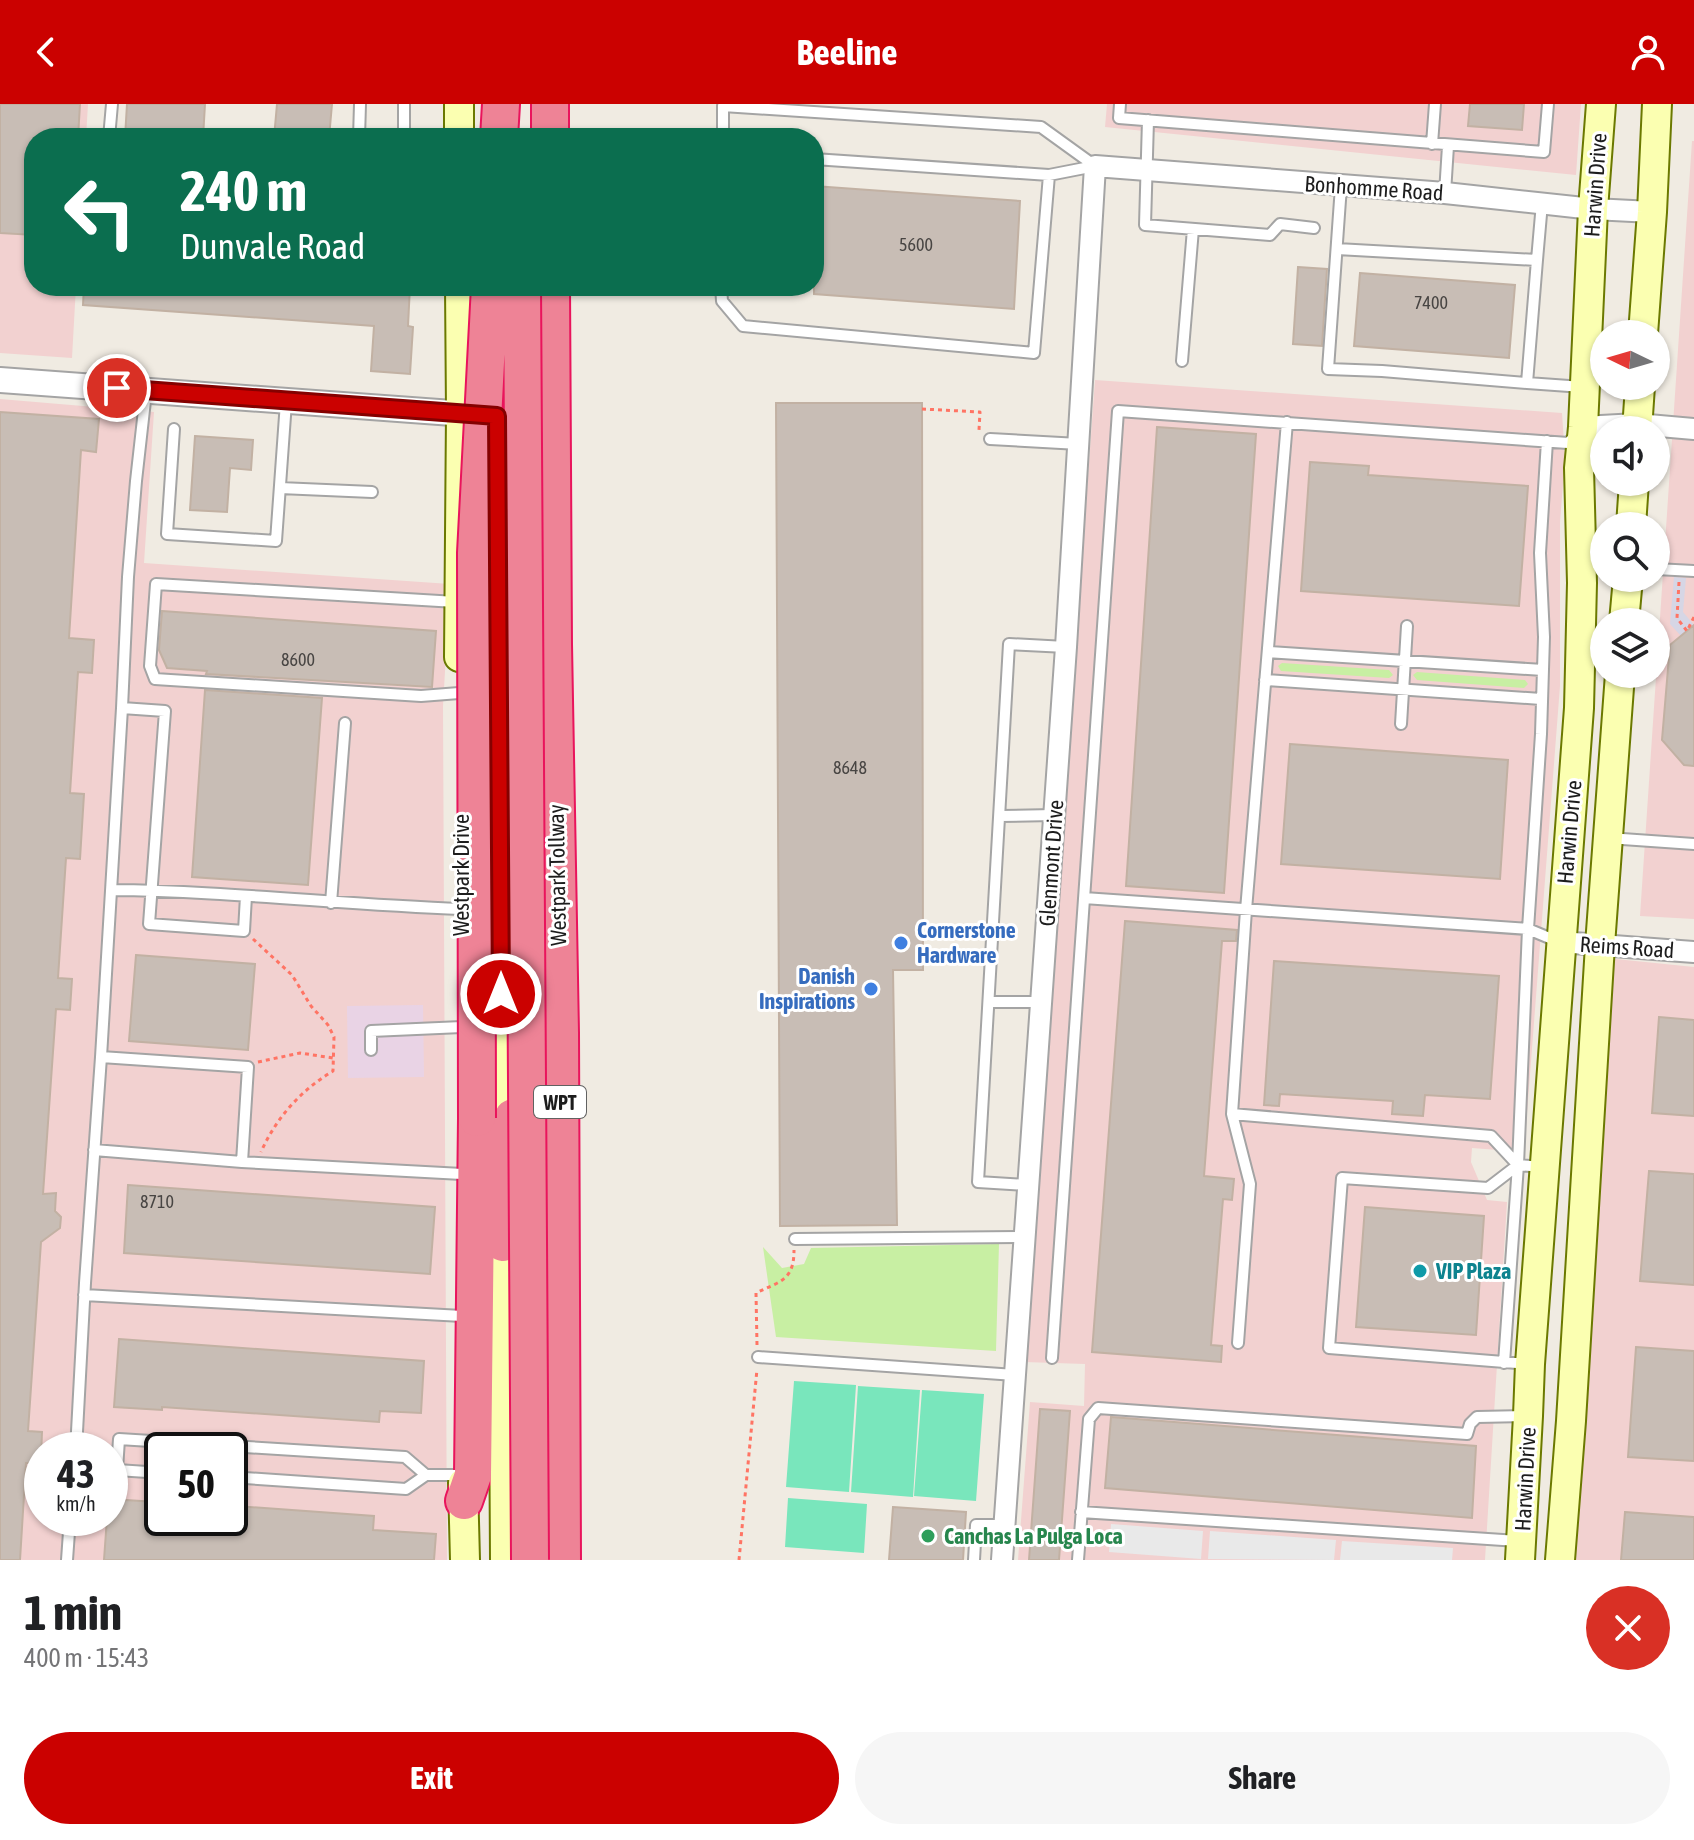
<!DOCTYPE html>
<meta charset="utf-8">
<style>
:root{--surface:#fff;--page:#f6f6f6;--text:#202124;--muted:#757577;--accent:#cb0100}
body{margin:0;font-family:"Asap Condensed",sans-serif;background:var(--page);color:var(--text);height:100vh;display:flex;flex-direction:column;font-size:30px;white-space:nowrap}
*{box-sizing:border-box;margin:0}
p{font-size:26px;color:var(--muted)}
.icon{flex:none;width:44px;height:44px;fill:none;stroke:currentColor;stroke-width:2;stroke-linecap:round;stroke-linejoin:round}
.map{position:relative;height:1456px;overflow:hidden}
.drawer{display:flex;flex-direction:column;background:var(--surface);flex:1}
.drawer>*{flex:none}
.hud{position:absolute;left:24px;top:24px;width:800px;height:168px;border-radius:32px;box-shadow:0 2px 6px #0004;background:#0b6e4f;color:#fff;overflow:hidden}
.needle{width:52px;rotate:275deg}
.fabs{position:absolute;left:1590px;top:216px;display:grid;gap:16px}
.fabs a{display:grid;place-items:center;width:80px;height:80px;border-radius:50%;background:var(--surface);box-shadow:0 2px 6px #0004;font-size:40px}
.speed{position:absolute;left:24px;top:1328px;display:flex;gap:16px;font-size:40px;font-weight:700;text-align:center}
.speed>*{display:grid;place-content:center;width:104px;height:104px;border-radius:50%;background:var(--surface);box-shadow:0 2px 6px #0004;line-height:1}
.speed small{font-size:20px;font-weight:400}
.speed .limit{border:4px solid #111;border-radius:12px;background:#fff;color:#111}
.pin{position:absolute;display:grid;place-items:center;width:68px;height:68px;color:#fff;margin:-34px;border:4px solid #fff;border-radius:50%;box-shadow:0 2px 8px #0007}
.me{position:absolute;width:88px;margin:-44px;rotate:0deg;stroke-linejoin:round;filter:drop-shadow(0 0 6px #0008)}
.turn{display:flex;align-items:center;gap:28px;height:168px;padding:0 24px;font-size:36px}
.turn .icon{width:104px;height:104px;stroke-width:2.5}
.turn b{display:block;font-size:56px;line-height:68px}
.round{display:grid;place-items:center;flex:none;width:84px;height:84px;border-radius:42px;background:var(--page)}
.headline{display:flex;align-items:center;justify-content:space-between;height:136px;padding:0 24px}
h1{font-size:48px;font-weight:700;line-height:60px}
.primary-button{display:flex;gap:16px;margin-top:auto;padding:16px 24px}
.primary-button a{flex:1;height:92px;border-radius:48px;background:var(--accent);color:#fff;font-size:32px;font-weight:700;line-height:92px;text-align:center}
.primary-button a+a{background:var(--page);color:var(--text)}
header{display:flex;justify-content:space-between;align-items:center;height:104px;padding:0 24px;background:var(--accent);color:#fff;font-size:36px;font-weight:700}
.map>svg:first-child{display:block}
.commercial{fill:#f2d1d0;fill-rule:evenodd}
.industrial{fill:#e9d3e5}
.grass{fill:#c8efa3}
.pitch{fill:#79e6bc}
.parking{fill:#e9e9e9}
.plaza{fill:#d6d6e5}
.building{fill:#c8bdb5;stroke:#c2b1a3;stroke-width:2}
.lines{fill:none;stroke-linecap:round;stroke-linejoin:round}
.service-casing{stroke:#a4a4a4;stroke-width:14}
.minor-casing{stroke:#a4a4a4;stroke-width:24}
.tertiary-casing{stroke:#a4a4a4;stroke-width:28}
.secondary-casing{stroke:#6b7900;stroke-width:32}
.motorway-casing{stroke:#e9145c;stroke-width:40}
.path{stroke:#ff7464;stroke-width:3;stroke-dasharray:4 4;stroke-linecap:butt}
.service{stroke:#fff;stroke-width:10}
.minor{stroke:#fff;stroke-width:20}
.tertiary{stroke:#fff;stroke-width:24}
.secondary{stroke:#fbffb1;stroke-width:28}
.motorway{stroke:#ee8396;stroke-width:36}
.motorway-bridge-casing{stroke:#e9145c;stroke-width:40;stroke-linecap:butt}
.motorway-bridge{stroke:#ee8396;stroke-width:36}
.route-casing{stroke:#840100;stroke-width:20}
.route{stroke:#cb0100;stroke-width:14}
.shop-dot{fill:#3f7fe0;stroke:#fff;stroke-width:3}
.culture-dot{fill:#0f9aa8;stroke:#fff;stroke-width:3}
.leisure-dot{fill:#2e9e5b;stroke:#fff;stroke-width:3}
.labels{text-anchor:middle;dominant-baseline:central;stroke-width:6;stroke-linejoin:round;paint-order:stroke}
.number-label{font-size:18px;fill:#484543}
.shield{fill:#fff;stroke:#616161;stroke-width:2}
.shield-label{font-size:20px;font-weight:bold;fill:#1d1d1d}
.street-label{font-size:22px;fill:#1d1d1d;stroke:#fff}
.shop-label{font-size:22px;font-weight:bold;fill:#366cbe;stroke:#fff;text-anchor:start}
.culture-label{font-size:22px;font-weight:bold;fill:#0d838f;stroke:#fff;text-anchor:start}
.leisure-label{font-size:22px;font-weight:bold;fill:#27864d;stroke:#fff;text-anchor:start}
</style>
<header><svg class="icon" aria-label="back" viewBox="0 0 24 24"><path d="M15 5l-7 7 7 7"/></svg>Beeline<svg class="icon" aria-label="person" viewBox="0 0 24 24"><circle cx="12" cy="8" r="4"/><path d="M4 21q1-7 8-7t8 7"/></svg></header>
<div class="map">
<svg width="1694" height="1456" viewBox="0 0 1694 1456">
<rect width="100%" height="100%" fill="#f0ebe2"/>
<path class="commercial" d="M0,0H88L86,34H34V182H76L72,254L0,249Z
M1107,0H1581L1576,71L1105,23Z
M1692,37H1694V815L1640,812Z
M1095,276L1562,309L1565,354L1560,418V582L1524,1048L1472,1044L1471,1058L1487,1096L1507,1098L1485,1456H1018L1030,1298L1084,1302L1085,1260L1024,1258Z
M0,295L154,308L144,459L450,480L443,602L447,1456H0ZM42,1346H110V1414H42ZM162,1346H230V1414H162Z
M1606,854L1694,863V1456H1575Z"/>
<path class="industrial" d="M423,901L424,973L348,974L347,902Z"/>
<path class="grass" d="M1282,559L1389,566L1393,571L1389,574L1281,567L1278,562Z
M1417,568L1525,576L1528,580L1524,584L1417,576L1413,571Z
M999,1140L996,1247L776,1233L763,1143L782,1164L804,1160L811,1144Z"/>
<path class="pitch" d="M794,1277L856,1281L849,1388L786,1383Z
M858,1282L920,1286L913,1393L851,1388Z
M922,1286L984,1290L976,1397L914,1392Z
M788,1394L867,1400L864,1449L785,1443Z"/>
<path class="parking" d="M1111,1420L1203,1427L1201,1455L1109,1448Z
M1210,1427L1336,1436L1334,1456L1208,1455Z
M1342,1437L1453,1444L1452,1456H1340Z"/>
<path class="plaza" d="M1674,473L1686,474L1683,508L1694,521L1681,532L1670,520Z"/>
<path class="building" d="M0,0H80L78,34H34V131L0,129Z
M127,0H205L203,34H125Z
M277,0H332L329,34H274Z
M1470,0H1524L1522,26L1468,22Z
M814,82L1020,97L1014,205L814,190Z
M1298,163L1327,165L1322,242L1293,240Z
M1360,169L1515,181L1509,254L1354,242Z
M84,182H410L408,222L413,223L410,270L371,267L374,222L83,201Z
M776,299H922L923,866H893L897,1121L780,1122Z
M0,308L99,315L96,348L81,346L69,534L94,536L92,569L78,568L70,689L84,690L80,755L66,754L58,874L72,875L70,906L56,905L43,1090L56,1089L55,1107L61,1113L60,1124L41,1138L28,1327L42,1328L41,1353L34,1359H26L20,1456H0Z
M1157,323L1256,330L1224,789L1126,782Z
M195,332L253,336L251,366L230,364L227,408L190,406Z
M1310,358L1369,362L1368,371L1528,382L1519,502L1301,487Z
M162,507L436,527L432,583L206,570L207,567L167,564L159,546Z
M1694,521V662L1684,661L1662,636L1670,541Z
M205,586L322,594L308,781L192,773Z
M1290,640L1508,656L1500,775L1281,760Z
M1125,817L1237,826L1236,837H1222L1204,1072L1234,1075L1232,1096L1223,1095L1211,1241L1222,1242L1221,1258L1092,1248Z
M136,851L255,860L248,946L129,937Z
M1274,857L1499,872L1490,995L1425,991L1423,1012L1392,1010L1393,997L1280,990L1279,1002L1264,1001Z
M1659,913L1694,916V1012L1652,1009Z
M1649,1067L1694,1070V1181L1640,1177Z
M128,1081L435,1103L430,1170L124,1149Z
M1365,1103L1484,1112L1476,1231L1356,1223Z
M119,1235L424,1257L421,1309L380,1307L379,1318L162,1303V1306L114,1303Z
M1636,1243L1694,1247V1357L1628,1353Z
M1040,1305L1070,1307L1059,1456H1029Z
M1111,1313L1476,1342L1472,1414L1105,1384Z
M110,1395L156,1398L155,1405H162V1414H230V1410H234L235,1402L374,1412L373,1426L436,1430L434,1456H104L107,1414H110Z
M893,1403L966,1408L963,1456H889Z
M1625,1408L1694,1413V1456H1621Z"/>
<g class="lines">
<g class="service-casing">
<path id="service" d="M404,0V34
M1120,0L1119,14L1544,48L1548,0
M1148,16L1145,121L1270,131L1280,120L1314,124
M109,34L112,0
M359,34L360,0
M723,34V2L1041,23L1095,62
M1432,40L1435,0
M814,55L1049,71L1095,62
M1445,89L1448,42
M1337,145L1537,156L1527,279L1382,267L1328,265L1341,82
M1537,156L1542,99
M721,182L722,197L743,222L1034,249L1049,71
M1182,257L1193,125
M1527,279L1583,283
M174,325L167,430L276,437L286,298
M990,335L1079,340
M280,384L372,388
M1656,465L1694,467
M456,498L156,480L150,562L155,575L421,592L459,589
M1268,548L1543,566
M1265,576L1541,595
M122,604L165,607L149,820L244,827L246,792
M1401,620L1407,522
M1000,712L1054,711
M1608,734L1694,740
M111,786C228,787 345,801 461,805
M1084,794L1528,825L1559,838
M331,799L345,619
M989,898H1041
M371,946V927L462,923
M101,953L248,963L242,1058
M1232,1010L1491,1032L1518,1061
M94,1046L242,1058L462,1070
M1028,1081L978,1078L1009,540L1066,543
M795,1135L1024,1133
M84,1191L462,1212
M1238,1239L1250,1080L1232,1010L1246,806L1287,318
M758,1253L1015,1271
M1052,1254L1118,307L1568,339L1575,332
M1504,1259L1518,1061L1528,825L1541,630L1544,533L1540,449L1547,337
M1528,1260L1329,1244L1342,1074L1488,1084L1518,1061L1543,1063
M76,1346L85,1179L101,953L122,604L128,473L136,377L146,288
M162,1369L117,1366L119,1335L405,1353L426,1371L406,1385L230,1373
M426,1371H462
M1081,1408L1518,1437
M67,1456L70,1414
M974,1456L976,1421H1004
M1078,1456L1089,1315L1098,1304L1467,1330L1470,1320L1477,1313L1526,1312"/>
</g>
<g class="minor-casing">
<path id="minor" d="M1583,323L1637,320L1694,325
M1560,838L1694,848
M1002,1456L1066,543L1095,62L1445,89L1593,105L1652,108"/>
</g>
<g class="tertiary-casing">
<path id="tertiary" d="M0,276L480,311"/>
</g>
<g class="secondary-casing">
<path id="secondary" d="M459,0V34
M1643,230L1652,108L1657,0
M1637,326L1640,282
M497,347L502,1037
M1631,422L1634,378
M1624,518L1628,474
M459,553L461,309L460,182
M503,1119L505,1456
M463,1379L465,1456
M1520,1456L1528,1312L1530,1260L1579,604L1582,479L1579,364L1583,323L1593,105L1601,0
M1560,1456L1571,1317L1600,841L1620,570"/>
</g>
<g class="motorway-casing">
<path id="motorway" d="M550,0V34
M499,34L501,0
M551,182L553,540L560,929L562,1456
M503,1139L513,1013
M464,1397L473,1371L477,1014"/>
</g>
<path class="path" d="M922,305L980,308L979,326
M1679,478L1677,514L1687,527L1694,513
M253,835L292,871L311,902L328,921L334,933L333,967C301,986 276,1014 261,1048
M258,958L300,949L333,954
M757,1241L756,1189C781,1177 794,1176 794,1146
M739,1456L757,1265"/>
<use href="#service" class="service"/>
<use href="#minor" class="minor"/>
<use href="#tertiary" class="tertiary"/>
<use href="#secondary" class="secondary"/>
<use href="#motorway" class="motorway"/>
<g class="motorway-bridge-casing">
<path id="motorway-bridge" d="M522,182L530,1456
M477,1014L476,449L490,182"/>
</g>
<use href="#motorway-bridge" class="motorway-bridge"/>
</g>
<g class="lines">
<g class="route-casing">
<path id="route" d="M117,284L497,312L501,890"/>
</g>
<use href="#route" class="route"/>
</g>
<g class="shop-dot">
<circle cx="901" cy="839" r="8"/>
<circle cx="871" cy="885" r="8"/>
</g>
<circle class="culture-dot" cx="1420" cy="1167" r="8"/>
<circle class="leisure-dot" cx="928" cy="1432" r="8"/>
<g class="labels">
<g class="number-label">
<text x="916" y="140">5600</text>
<text x="1431" y="198">7400</text>
<text x="298" y="555">8600</text>
<text x="850" y="663">8648</text>
<text x="157" y="1097">8710</text>
</g>
<rect class="shield" x="534" y="982" width="52" height="32" rx="6"/>
<g class="shield-label">
<text x="560" y="998">WPT</text>
</g>
<g class="street-label">
<text transform="translate(1595 81) rotate(-86)">Harwin Drive</text>
<text transform="translate(1374 84) rotate(4)">Bonhomme Road</text>
<text transform="translate(1569 728) rotate(-85)">Harwin Drive</text>
<text transform="translate(1051 759) rotate(-86)">Glenmont Drive</text>
<text transform="translate(461 771) rotate(-90)">Westpark Drive</text>
<text transform="translate(557 771) rotate(-91)">Westpark Tollway</text>
<text transform="translate(1627 843) rotate(4)">Reims Road</text>
<text transform="translate(1525 1375) rotate(-87)">Harwin Drive</text>
</g>
<g class="shop-label">
<text x="917" y="826">Cornerstone<tspan x="917" dy="25">Hardware</tspan></text>
<text x="855" y="872" text-anchor="end">Danish<tspan x="855" dy="25">Inspirations</tspan></text>
</g>
<g class="culture-label">
<text x="1436" y="1167">VIP Plaza</text>
</g>
<g class="leisure-label">
<text x="944" y="1432">Canchas La Pulga Loca</text>
</g>
</g>
</svg>
<div class="fabs">
<a><svg class="needle" viewBox="-14 -14 28 28"><path d="M0-13l5 13h-10z" fill="#e53935"/><path d="M0 13l5-13h-10z" fill="#757577"/></svg></a>
<a><svg class="icon" aria-label="sound" viewBox="0 0 24 24"><path d="M4 9h4l5-4v14l-5-4H4zM17 9q2 3 0 6"/></svg></a>
<a><svg class="icon" aria-label="search" viewBox="0 0 24 24"><circle cx="10" cy="10" r="6"/><path d="M15 15l6 6"/></svg></a>
<a><svg class="icon" aria-label="layers" viewBox="0 0 24 24"><path d="M12 4l9 5-9 5-9-5zM3 14l9 5 9-5"/></svg></a>
</div>
<div class="speed"><div>43<small>km/h</small></div><div class="limit">50</div></div>
<div class="pin" style="left:117px;top:284px;background:#d93025"><svg class="icon" aria-label="arrive" viewBox="0 0 24 24"><path d="M6 21V4h12l-3 4 3 4H6"/></svg></div>
<svg class="me" style="left:501px;top:890px" viewBox="-20 -20 40 40"><circle r="17" fill="#cb0100" stroke="#fff" stroke-width="3"/><path d="M0-11L8 9 0 5-8 9z" fill="#fff"/></svg>
<div class="hud">
<div class="turn"><svg class="icon" aria-label="left" viewBox="0 0 24 24"><path d="M17 20v-9H6M10 6l-5 5 5 5"/></svg><div><b>240 m</b>Dunvale Road</div></div>
</div>
</div>
<section class="drawer">
<div class="headline"><div><h1>1 min</h1><p>400 m · 15:43</p></div><a class="round" style="background:#d93025;color:#fff"><svg class="icon" aria-label="close" viewBox="0 0 24 24"><path d="M6 6l12 12M18 6L6 18"/></svg></a></div>
<div class="primary-button"><a>Exit</a><a>Share</a></div>
</section>
